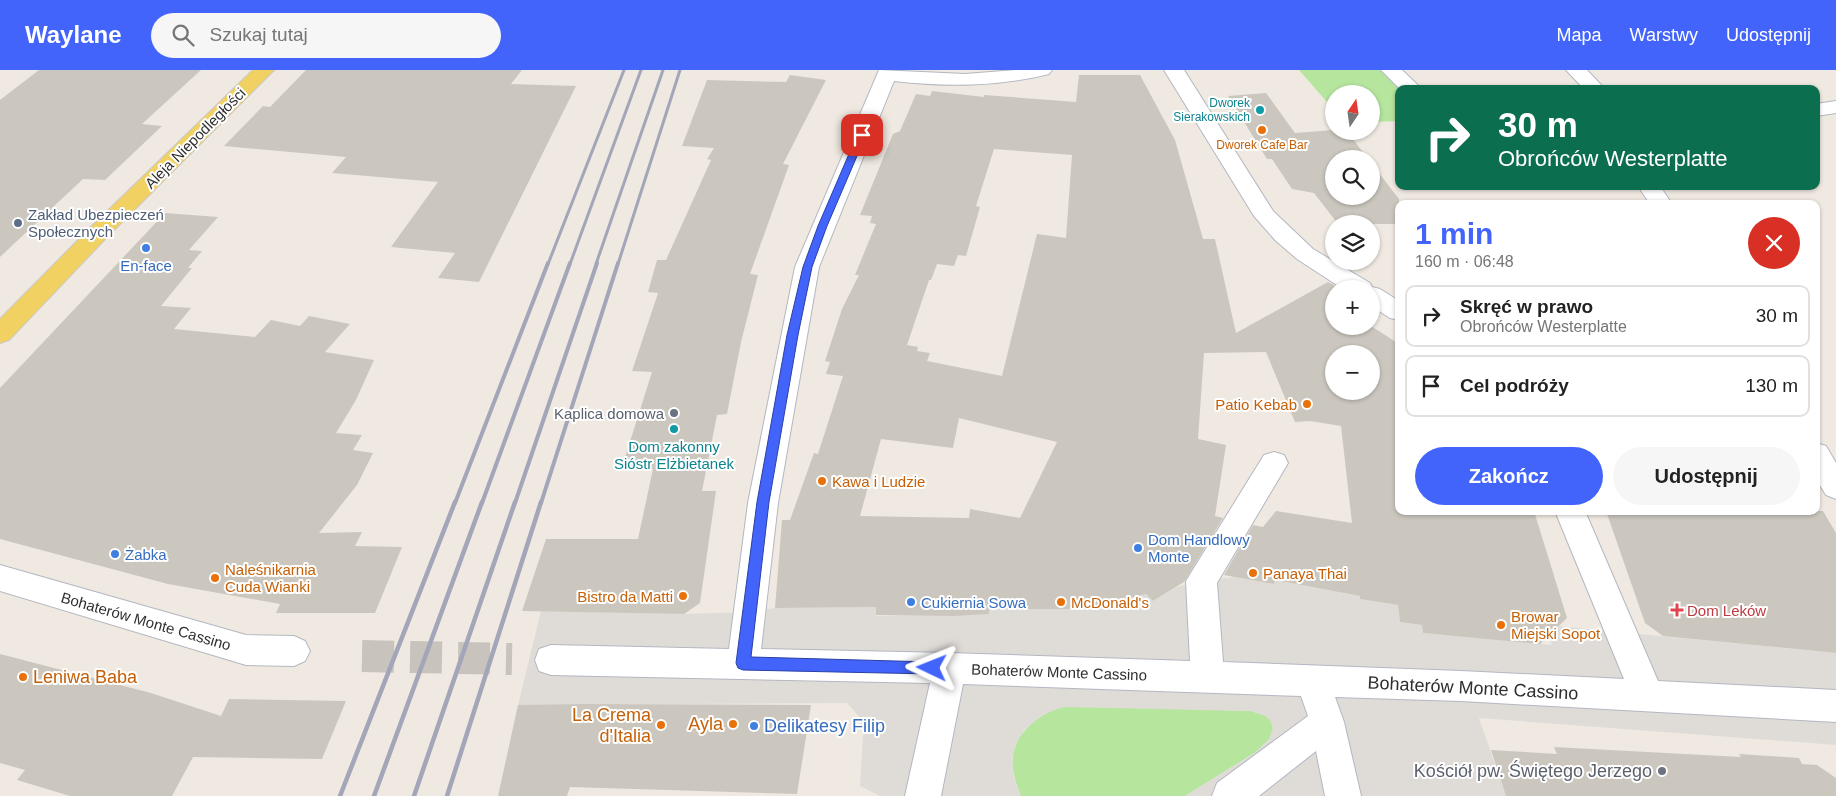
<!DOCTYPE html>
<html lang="pl">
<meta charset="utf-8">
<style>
:root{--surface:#fff;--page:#f6f6f6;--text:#222;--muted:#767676;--line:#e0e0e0;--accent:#4264fb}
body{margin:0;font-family:Arial,sans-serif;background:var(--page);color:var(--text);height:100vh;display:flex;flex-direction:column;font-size:19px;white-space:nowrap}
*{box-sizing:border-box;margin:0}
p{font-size:16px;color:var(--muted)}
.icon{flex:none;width:28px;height:28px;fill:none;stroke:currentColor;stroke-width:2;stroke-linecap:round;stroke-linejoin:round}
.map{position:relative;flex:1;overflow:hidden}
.side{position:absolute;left:1395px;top:130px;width:425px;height:315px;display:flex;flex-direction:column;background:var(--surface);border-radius:10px;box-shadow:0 1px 4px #0004}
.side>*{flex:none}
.banner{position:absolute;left:1395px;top:15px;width:425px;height:105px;border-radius:10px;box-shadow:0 1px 4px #0004;background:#0b6e4f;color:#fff;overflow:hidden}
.needle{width:32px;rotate:13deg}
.controls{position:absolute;left:1325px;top:15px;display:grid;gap:10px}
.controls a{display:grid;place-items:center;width:55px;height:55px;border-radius:50%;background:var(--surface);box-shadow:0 1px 4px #0004;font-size:25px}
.pin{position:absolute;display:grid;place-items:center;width:42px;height:42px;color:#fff;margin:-21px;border-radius:10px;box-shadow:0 2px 8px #0006}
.me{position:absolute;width:55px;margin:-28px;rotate:272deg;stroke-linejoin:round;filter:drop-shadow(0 0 4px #0008)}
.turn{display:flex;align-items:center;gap:18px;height:105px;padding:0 20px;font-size:22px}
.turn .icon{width:65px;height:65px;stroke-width:2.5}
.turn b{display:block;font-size:35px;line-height:42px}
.round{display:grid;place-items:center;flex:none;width:52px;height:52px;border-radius:26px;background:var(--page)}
.headline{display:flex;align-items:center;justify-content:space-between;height:85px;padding:0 20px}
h1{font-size:30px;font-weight:600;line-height:38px;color:var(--accent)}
.primary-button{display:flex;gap:10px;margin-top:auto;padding:10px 20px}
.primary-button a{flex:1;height:58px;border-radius:30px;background:var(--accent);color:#fff;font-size:20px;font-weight:600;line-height:58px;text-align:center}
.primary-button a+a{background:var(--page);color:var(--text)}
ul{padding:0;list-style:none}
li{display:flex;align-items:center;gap:15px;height:62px;margin:0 10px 8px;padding:0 10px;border:2px solid var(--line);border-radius:10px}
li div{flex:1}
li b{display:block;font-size:19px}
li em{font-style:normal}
header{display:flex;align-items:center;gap:30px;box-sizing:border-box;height:70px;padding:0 25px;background:var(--accent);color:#fff}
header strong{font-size:24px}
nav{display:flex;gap:28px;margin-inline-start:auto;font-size:18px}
.search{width:350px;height:45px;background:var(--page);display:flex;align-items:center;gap:12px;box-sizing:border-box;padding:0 18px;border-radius:28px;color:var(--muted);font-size:19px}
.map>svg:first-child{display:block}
.green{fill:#b6e59e}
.plaza{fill:#dfdcd8}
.building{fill:#cbc7bf;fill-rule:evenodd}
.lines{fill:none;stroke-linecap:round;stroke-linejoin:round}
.street-tunnel{stroke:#c8c4bd;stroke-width:32;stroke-dasharray:32 16;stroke-linecap:butt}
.street-casing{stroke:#b4b7c1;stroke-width:2}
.primary-casing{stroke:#c9c9c9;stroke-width:2}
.street{fill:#fff;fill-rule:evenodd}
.primary{fill:#f2d163;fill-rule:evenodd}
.rail-far2{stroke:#a3a6b8;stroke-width:3}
.rail-far1{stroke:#a3a6b8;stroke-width:4}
.rail{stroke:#a3a6b8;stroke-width:4.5}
.route{fill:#4264fb;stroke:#2b41a3}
.culture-dot{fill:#0f9aa8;stroke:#fff;stroke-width:2}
.food-dot{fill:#e8710a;stroke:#fff;stroke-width:2}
.service-dot{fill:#5c6f8a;stroke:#fff;stroke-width:2}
.shop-dot{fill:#3f7fe0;stroke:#fff;stroke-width:2}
.worship-dot{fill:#6b7280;stroke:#fff;stroke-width:2}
.health-dot{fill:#e0444e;stroke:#fff;stroke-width:2}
.labels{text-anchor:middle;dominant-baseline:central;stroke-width:4;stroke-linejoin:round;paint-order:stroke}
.far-culture-label{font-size:12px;fill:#0d838f;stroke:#fff;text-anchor:end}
.far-food-label{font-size:12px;fill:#c56008;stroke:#fff}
.street-label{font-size:15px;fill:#2e2e2e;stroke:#fff}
.service-label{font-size:15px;fill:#4e5e75;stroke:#fff;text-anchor:start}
.shop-label{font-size:15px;fill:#366cbe;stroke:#fff;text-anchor:start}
.food-label{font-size:15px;fill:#c56008;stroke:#fff;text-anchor:start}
.worship-label{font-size:15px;fill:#5b616d;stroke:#fff;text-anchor:end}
.culture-label{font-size:15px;fill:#0d838f;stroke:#fff}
.health-label{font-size:15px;fill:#be3a42;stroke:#fff;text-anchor:start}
.near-food-label{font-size:18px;fill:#c56008;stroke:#fff;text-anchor:end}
.near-street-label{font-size:18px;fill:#2e2e2e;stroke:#fff}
.near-shop-label{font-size:18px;fill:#366cbe;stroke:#fff;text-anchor:start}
.near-worship-label{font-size:18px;fill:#5b616d;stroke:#fff;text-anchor:end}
</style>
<header>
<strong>Waylane</strong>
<div class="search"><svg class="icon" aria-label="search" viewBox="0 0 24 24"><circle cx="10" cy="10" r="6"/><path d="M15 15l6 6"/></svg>Szukaj tutaj</div>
<nav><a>Mapa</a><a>Warstwy</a><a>Udostępnij</a></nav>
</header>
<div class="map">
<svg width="1836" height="726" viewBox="0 0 1836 726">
<rect width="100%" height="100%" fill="#efe9e1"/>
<path class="green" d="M1299,0H1386L1405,19H1399V51L1371,52V24H1334V40Z
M1088,636L1251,641L1266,646L1271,652L1273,658L1270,668L1256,682L1185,726H1021C1008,695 1008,672 1036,650C1044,644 1055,638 1065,637C1072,636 1080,637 1088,636Z"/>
<path class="plaza" d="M1234,507L1274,514L1275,510L1360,526V529L1398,535L1400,552L1422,555L1423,563L1552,575L1546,555L1836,583V675L1479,648L1506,726H1185L1256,682L1270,668L1273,658L1271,652L1266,646L1251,641L1063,637L1044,644L1024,660L1016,673L1012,689L1014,708L1021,726H880L860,716L864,652L847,633L518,635L541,541L684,544L749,542L775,538L876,537V546L988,544L989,539L1100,535L1146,524L1153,531L1177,517L1201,511Z"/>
<path class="building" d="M39,0H201L142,54L162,56L105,110L83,109L0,187V30Z
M306,0H522L511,14L576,16L479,212L438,208L455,183L391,177L438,112L332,103L346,87L224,76L263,36L270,37Z
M790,5L826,10L783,94L789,95L750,204L758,205L741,272L727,344L717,345L702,421H716L700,533L684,544L522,541L546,469H638L653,399L621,400L652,302L632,301L658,223L648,222L657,190H666L711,90L707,89L714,78L682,76L707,10L786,12Z
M1079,5H1140L1175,70L1203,169H1215L1236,263L1328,212L1334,215V256H1371L1399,274V441H1534L1567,548L1540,574L1423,563L1422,555L1400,552L1398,535L1360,529V526L1275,510L1274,514L1224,505L1253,455L1263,457L1276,441L1352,453L1341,356L1310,351L1295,352L1266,282L1204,283L1198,369L1226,375L1215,446L1223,448L1184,512L1153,531L1146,524L1085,539H989V544L954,546L876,545V537L775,538L782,450H790L814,383L818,384L843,306L826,304L830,292L825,291L842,239L859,205H855L876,154L870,153L872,146L860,145L893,64L900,61L916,24L930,26L932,21L984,27V25L1076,32ZM994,79L1072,85L1066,168L1037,164L1002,306L927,291L930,283L917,281L918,277L907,275L929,210H931L937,194L954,196L958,185L966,186L980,137L976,136ZM1334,284H1371V321H1334ZM959,348L1057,372L1020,448L970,439L969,448L860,446L881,369L953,378Z
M1266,23L1295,63L1334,60L1347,61L1368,89H1334V126H1371V93L1399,129V154H1338L1314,123L1292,119L1272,89H1267L1228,26Z
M165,143L218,147L189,180L202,181L188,198H192L161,236L191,238L174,259L255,267L271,250L300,256L309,246L350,254L325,282L374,290L356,330L336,363L362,365L353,380L373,383L357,415L319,463L362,462L355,476L402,477L375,543H276L280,534L168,514L0,469V318Z
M1606,441H1823L1836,463V583L1663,566L1645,553Z
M0,584L151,623L221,646L229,629L346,631L322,689L193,687L172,726H70L17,710L25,700L0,693Z
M582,634L811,635L797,724L570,717L567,726H498L518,635Z
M1554,677L1741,687L1739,684L1799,688L1802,694L1817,695L1836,708V726H1506L1491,680L1557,684Z"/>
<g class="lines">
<path class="street-tunnel" d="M362,586L512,589"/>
<g class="street-casing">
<path id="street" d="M879,0L965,4L1016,0H1052L1049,4C997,17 947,17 894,11L819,197L778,433L761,579L950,583L1190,591L1186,511L1264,385L1274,382L1284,385L1288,393L1217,513L1223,592L1461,601L1624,609L1555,441H1585L1658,611L1836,620V652L1461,631L1335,627L1344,652L1361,726H1325L1316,681L1259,726H1212L1217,713L1308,646L1301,626L963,614L941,726H905L930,613L551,605L539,601L535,590L539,579L551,575L729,579L748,433L795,197Z
M1164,0H1184L1273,141L1313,179L1370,213L1372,217L1380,219L1399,231V250L1390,248L1371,236V219H1343L1297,189L1275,170L1254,146Z
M1381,0H1402L1422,19H1400Z
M1566,0H1587L1605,19H1584Z
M1836,31V43L1816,46V34Z
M1638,116H1660L1672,134H1650Z
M1816,373L1826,376L1836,393V429L1826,425L1816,409Z
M0,495L246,565L294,566L305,571L310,581L305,591L294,596L246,595L0,521Z"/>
</g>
<g class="primary-casing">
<path id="primary" d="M253,0H274L108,166L9,270L0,273V249L92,156Z"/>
</g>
<use href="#street" class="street"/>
<use href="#primary" class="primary"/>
<path class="rail-far2" d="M548,194L624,0
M570,194L641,0
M596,194L663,0
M618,194L680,0"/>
<path class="rail-far1" d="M455,433L548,193
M482,433L570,193
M515,433L597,193
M541,433L618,193"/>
<path class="rail" d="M340,726L455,432
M374,726L482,432
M414,726L515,432
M447,726L541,432"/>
</g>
<path class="route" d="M858,63L866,65L827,156L812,197L798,265L769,432L751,587L932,592L937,593L939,598L937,602L932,604L743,600L738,598L736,593L757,432L787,265L803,197L818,156Z"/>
<g class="culture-dot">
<circle cx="1260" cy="40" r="5"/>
<circle cx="674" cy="359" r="5"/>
</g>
<g class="food-dot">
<circle cx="1262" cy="60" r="5"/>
<circle cx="1307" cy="334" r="5"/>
<circle cx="822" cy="411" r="5"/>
<circle cx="1253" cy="503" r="5"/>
<circle cx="215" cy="508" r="5"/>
<circle cx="683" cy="526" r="5"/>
<circle cx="1061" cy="532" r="5"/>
<circle cx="1501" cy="555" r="5"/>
<circle cx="23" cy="607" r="5"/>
<circle cx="733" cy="654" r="5"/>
<circle cx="661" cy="655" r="5"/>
</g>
<circle class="service-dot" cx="18" cy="153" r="5"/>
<g class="shop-dot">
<circle cx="146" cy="178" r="5"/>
<circle cx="1138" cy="478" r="5"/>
<circle cx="115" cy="484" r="5"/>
<circle cx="911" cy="532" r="5"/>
<circle cx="754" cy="656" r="5"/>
</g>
<g class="worship-dot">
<circle cx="674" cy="343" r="5"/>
<circle cx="1662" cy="701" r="5"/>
</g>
<path class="health-dot" d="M1674.5 532.5h5v5h5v5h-5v5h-5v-5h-5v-5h5z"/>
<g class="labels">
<g class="far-culture-label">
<text x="1250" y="33">Dworek<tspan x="1250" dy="14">Sierakowskich</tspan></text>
</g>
<g class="far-food-label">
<text x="1262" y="75">Dworek Cafe Bar</text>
</g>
<g class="street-label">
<text transform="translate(195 68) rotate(-45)">Aleja Niepodległości</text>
<text transform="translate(146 551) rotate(16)">Bohaterów Monte Cassino</text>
<text transform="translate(1059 602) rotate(2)">Bohaterów Monte Cassino</text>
</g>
<g class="service-label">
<text x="28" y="144">Zakład Ubezpieczeń<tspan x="28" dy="17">Społecznych</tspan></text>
</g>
<g class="shop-label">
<text x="146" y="195" text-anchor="middle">En-face</text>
<text x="1148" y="469">Dom Handlowy<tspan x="1148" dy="17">Monte</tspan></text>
<text x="125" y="484">Żabka</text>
<text x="921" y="532">Cukiernia Sowa</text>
</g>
<g class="food-label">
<text x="1297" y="334" text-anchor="end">Patio Kebab</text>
<text x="832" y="411">Kawa i Ludzie</text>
<text x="225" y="499">Naleśnikarnia<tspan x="225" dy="17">Cuda Wianki</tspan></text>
<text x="1263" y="503">Panaya Thai</text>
<text x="673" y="526" text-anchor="end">Bistro da Matti</text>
<text x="1071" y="532">McDonald's</text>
<text x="1511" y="546">Browar<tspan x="1511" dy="17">Miejski Sopot</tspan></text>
</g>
<g class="worship-label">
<text x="664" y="343">Kaplica domowa</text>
</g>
<g class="culture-label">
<text x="674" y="376">Dom zakonny<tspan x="674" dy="17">Sióstr Elżbietanek</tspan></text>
</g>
<g class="health-label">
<text x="1687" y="540">Dom Leków</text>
</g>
<g class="near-food-label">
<text x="33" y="607" text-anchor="start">Leniwa Baba</text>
<text x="651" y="645">La Crema<tspan x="651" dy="21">d'Italia</tspan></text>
<text x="723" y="654">Ayla</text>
</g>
<g class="near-street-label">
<text transform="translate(1473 618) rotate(3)">Bohaterów Monte Cassino</text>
</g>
<g class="near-shop-label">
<text x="764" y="656">Delikatesy Filip</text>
</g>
<g class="near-worship-label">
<text x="1652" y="701">Kościół pw. Świętego Jerzego</text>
</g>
</g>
</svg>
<div class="controls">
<a><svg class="needle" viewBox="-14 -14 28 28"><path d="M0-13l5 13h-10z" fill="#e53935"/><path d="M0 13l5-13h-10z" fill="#767676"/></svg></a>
<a><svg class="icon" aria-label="search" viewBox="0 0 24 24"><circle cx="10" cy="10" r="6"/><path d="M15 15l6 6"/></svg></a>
<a><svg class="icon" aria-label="layers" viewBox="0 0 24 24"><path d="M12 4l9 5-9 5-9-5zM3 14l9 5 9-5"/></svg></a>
<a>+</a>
<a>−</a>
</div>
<div class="pin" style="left:862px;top:65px;background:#d93025"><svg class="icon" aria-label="arrive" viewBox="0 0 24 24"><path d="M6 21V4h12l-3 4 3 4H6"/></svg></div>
<svg class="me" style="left:932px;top:598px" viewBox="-20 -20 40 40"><path d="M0-17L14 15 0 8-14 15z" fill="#4264fb" stroke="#fff" stroke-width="4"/></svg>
<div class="banner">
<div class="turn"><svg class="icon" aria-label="right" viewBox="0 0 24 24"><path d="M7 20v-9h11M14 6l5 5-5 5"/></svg><div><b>30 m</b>Obrońców Westerplatte</div></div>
</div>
<section class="side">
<div class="headline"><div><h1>1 min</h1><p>160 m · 06:48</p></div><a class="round" style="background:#d93025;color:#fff"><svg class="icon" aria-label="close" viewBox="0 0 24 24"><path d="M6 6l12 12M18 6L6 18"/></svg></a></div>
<ul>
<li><svg class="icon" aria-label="right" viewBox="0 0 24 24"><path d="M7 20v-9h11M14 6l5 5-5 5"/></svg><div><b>Skręć w prawo</b><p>Obrońców Westerplatte</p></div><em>30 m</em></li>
<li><svg class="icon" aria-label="arrive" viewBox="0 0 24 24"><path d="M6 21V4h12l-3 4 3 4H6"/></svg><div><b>Cel podróży</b></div><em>130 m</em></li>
</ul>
<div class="primary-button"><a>Zakończ</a><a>Udostępnij</a></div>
</section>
</div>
